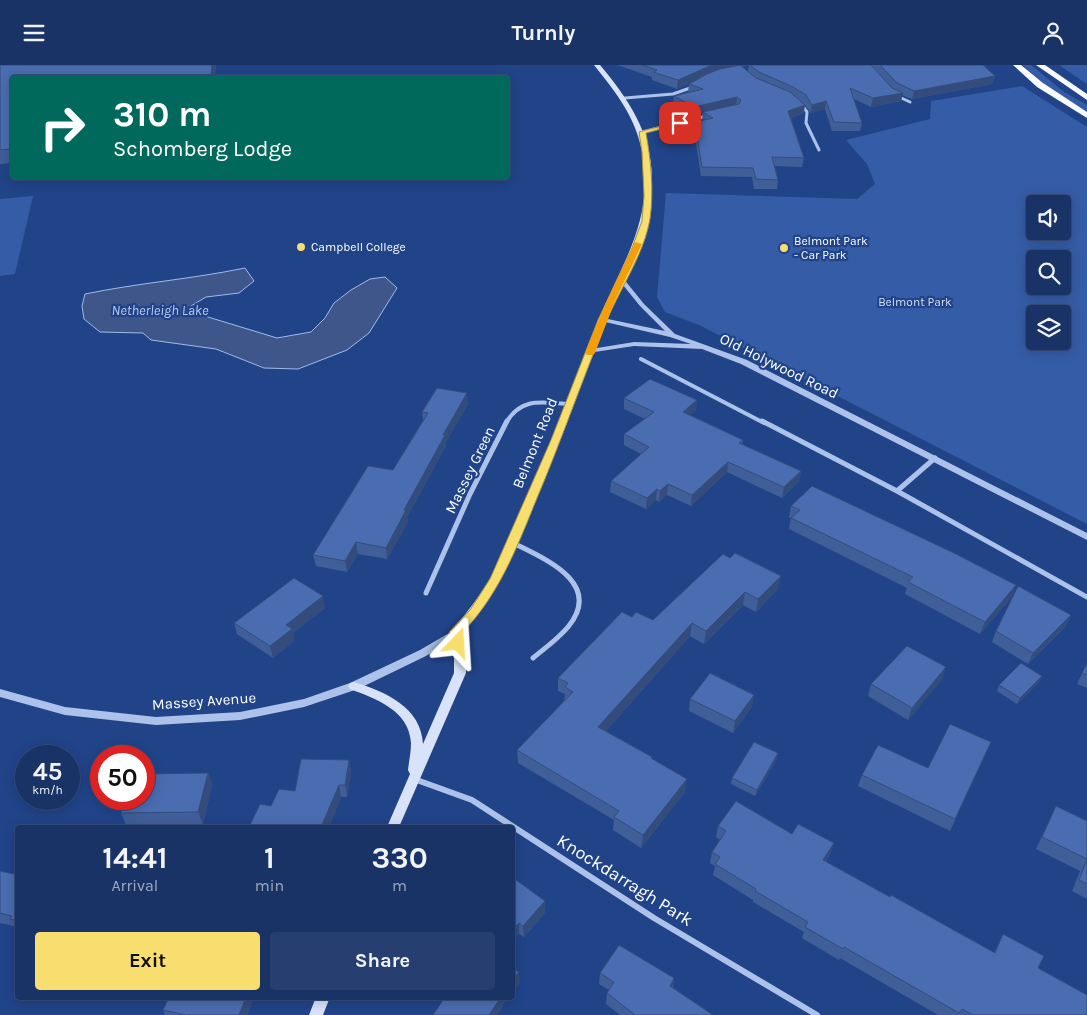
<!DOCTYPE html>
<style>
:root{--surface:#193367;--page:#263f70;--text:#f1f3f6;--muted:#9faac0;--line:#374e7b;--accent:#f7de6e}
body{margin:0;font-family:Karla,sans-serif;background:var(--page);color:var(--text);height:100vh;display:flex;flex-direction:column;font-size:19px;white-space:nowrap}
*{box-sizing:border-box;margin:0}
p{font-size:16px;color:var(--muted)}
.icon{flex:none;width:28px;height:28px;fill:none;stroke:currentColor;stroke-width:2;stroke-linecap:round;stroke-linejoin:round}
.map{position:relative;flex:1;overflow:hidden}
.details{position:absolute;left:15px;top:760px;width:500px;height:175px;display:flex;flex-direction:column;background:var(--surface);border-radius:5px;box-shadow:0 2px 12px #0003,0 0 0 1px var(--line)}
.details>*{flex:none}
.guide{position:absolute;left:10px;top:10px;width:500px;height:105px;border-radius:5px;box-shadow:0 2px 12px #0003,0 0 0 1px var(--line);background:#00695c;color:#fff;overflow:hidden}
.buttons{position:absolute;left:1026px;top:130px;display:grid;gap:10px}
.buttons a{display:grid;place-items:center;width:45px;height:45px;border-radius:5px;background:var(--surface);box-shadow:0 2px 12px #0003,0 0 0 1px var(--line);font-size:25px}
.speed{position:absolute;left:15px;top:680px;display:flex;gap:10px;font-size:25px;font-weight:700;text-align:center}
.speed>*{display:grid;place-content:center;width:65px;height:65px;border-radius:50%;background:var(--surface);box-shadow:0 2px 12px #0003,0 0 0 1px var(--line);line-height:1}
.speed small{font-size:12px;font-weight:400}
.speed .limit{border:8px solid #d22;background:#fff;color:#111}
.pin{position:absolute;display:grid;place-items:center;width:42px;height:42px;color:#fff;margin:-21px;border-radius:10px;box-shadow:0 2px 8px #0006}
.me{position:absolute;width:55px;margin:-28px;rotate:20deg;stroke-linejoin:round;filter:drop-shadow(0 0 4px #0008)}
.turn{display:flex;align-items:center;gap:18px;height:105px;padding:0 20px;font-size:22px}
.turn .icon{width:65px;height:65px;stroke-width:2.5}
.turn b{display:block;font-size:35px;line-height:42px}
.eta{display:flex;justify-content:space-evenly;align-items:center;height:85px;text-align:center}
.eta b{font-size:30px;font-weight:700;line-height:35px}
.action{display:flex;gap:10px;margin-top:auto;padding:10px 20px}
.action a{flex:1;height:58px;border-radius:5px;background:var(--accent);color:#111;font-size:20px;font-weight:700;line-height:58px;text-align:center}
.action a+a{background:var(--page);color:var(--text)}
header{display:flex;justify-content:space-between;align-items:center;height:65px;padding:0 20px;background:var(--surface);font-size:22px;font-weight:700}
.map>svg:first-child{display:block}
.green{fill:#355ca6;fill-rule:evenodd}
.water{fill:#3e5689;stroke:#a0bbec}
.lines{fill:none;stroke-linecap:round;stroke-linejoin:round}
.minor-far3{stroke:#acc2ea;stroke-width:3}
.minor-far2{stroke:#acc2ea;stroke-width:4}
.minor-far1{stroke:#acc2ea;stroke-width:5}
.minor{stroke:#acc2ea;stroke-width:6}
.tertiary{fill:#acc2ea;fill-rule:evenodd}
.secondary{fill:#d8e2f8;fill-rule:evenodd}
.trunk{fill:#f8fafe;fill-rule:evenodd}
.wall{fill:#405e98;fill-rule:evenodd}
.shaded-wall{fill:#344c7c}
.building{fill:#4a6db1;stroke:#344c7c}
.route{fill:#f7de6e;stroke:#a19048}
.slow{fill:#f59e0b}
.poi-dot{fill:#f7de6e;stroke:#214489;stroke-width:2}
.labels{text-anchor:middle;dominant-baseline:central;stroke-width:4.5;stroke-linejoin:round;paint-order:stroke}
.far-poi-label{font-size:12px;fill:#fff;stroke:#214489;text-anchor:start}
.far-park-label{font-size:12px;fill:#d1dff8;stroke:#214489}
.far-water-label{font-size:14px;font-style:italic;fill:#b8ccf2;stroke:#214489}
.street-label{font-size:15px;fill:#fff;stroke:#214489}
.near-street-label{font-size:18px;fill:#fff;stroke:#214489}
</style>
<header><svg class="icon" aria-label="menu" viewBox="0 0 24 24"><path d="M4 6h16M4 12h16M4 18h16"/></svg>Turnly<svg class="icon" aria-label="person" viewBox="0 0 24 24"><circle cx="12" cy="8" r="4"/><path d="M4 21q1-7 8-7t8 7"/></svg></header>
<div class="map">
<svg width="1087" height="950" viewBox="0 0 1087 950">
<rect width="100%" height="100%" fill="#214489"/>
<path class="green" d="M1022,0H1031L1064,27L1087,40V47L1054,27Z
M1059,0H1087V19Z
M1022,21L1087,62V459L699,260L665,247L657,232L666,128L857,134L875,119L867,99L846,75L930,54L931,36ZM1035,139H1062V166H1035ZM1035,194H1062V221H1035ZM1035,249H1062V276H1035Z
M33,131L15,209L0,211V134Z"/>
<path class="water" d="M245,203L254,216L239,228L206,232L191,241L208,252L277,273L311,267L325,253L334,238L351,225L370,214L385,212L397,223L369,268L347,285L298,304L264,303L216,284L151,275L143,268L100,267L84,254L82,241L85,229C138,218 192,214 245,203Z"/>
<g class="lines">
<path class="minor-far3" d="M897,31L910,37
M625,33L673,29L693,22
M801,39L807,47L806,58L819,85
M642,67L707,51"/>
<path class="minor-far2" d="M641,294L764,358
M506,358C521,331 544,338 570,339"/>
<path class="minor-far1" d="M762,356L897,426L1087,532
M897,426L935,393
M513,478C545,494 604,518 568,562C558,574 545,583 533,593
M426,528L470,429L507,356"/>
<path class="minor" d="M414,714L472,735L654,853L817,950"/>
<path class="tertiary" d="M621,212L623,213L644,239L675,269L747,295L1087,468V475L741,299L702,284L634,281L588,288V284H591L634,277L691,279L670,272L601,256V254L603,253L665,266L640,241L618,214Z
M456,564L459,565L461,567L459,569L426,591L358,624L304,642L240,655L156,660L65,650L0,632V624L65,642L156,652L240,647L304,634L350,618L420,585Z"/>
<path class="secondary" d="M594,0H600C628,33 652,69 652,114C652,172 625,206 605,257C584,312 564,368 541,422C519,475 499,525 462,568L466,588V608L399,762H387L410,709L408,705C409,696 411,687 411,678C409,645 376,634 350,624L348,621L350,618L354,617C386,627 421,642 423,679L454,608V588L451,567C455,559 462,554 467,547C478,533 488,518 496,502C509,477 519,451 530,426C554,370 575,313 598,257C617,208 647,166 645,111C643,63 623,36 594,0Z
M316,932H330L323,950H309Z"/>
<path class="trunk" d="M1013,0H1021L1043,18L1087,47V53L1037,22Z
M1036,0H1045L1087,29V35Z"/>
</g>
<path class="wall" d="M0,0H216L215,12H12V98L0,99Z
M617,0H983L995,11L992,19L912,34L902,30L901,36L871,42L854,34L862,58L860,66H832L825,44L811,48L804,39L799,35L804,48L791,53L804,93L802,102L775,101L778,115L777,124H754L752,112L701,111L694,66L695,57L702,55L703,49L694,51L673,39L674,31L688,27L689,19L694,16L677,24L652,15V12ZM749,0L748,7L742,2Z
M624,333L696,345L690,350L743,375L742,379L801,406L799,416L782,433L727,407L691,441L667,430L659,437L656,435L646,444L610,427L611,416L641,389L624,380V369L645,354L624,344Z
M468,339L446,377V381L407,452L408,457L387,494L358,489L347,507L316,501L313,490L393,405L423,355L422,347Z
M791,441L1012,532L980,569L905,529L907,523L789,464L791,453H789Z
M723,489L778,524L756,547L743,540L704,579L690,571L606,666L652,692V694L685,727L641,783L613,765L614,755L518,698L517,685L565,635H564L565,629L558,626V613L632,552L653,555Z
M325,543L293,568L294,576L273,593L237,569L234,558Z
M1071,550L1065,562L1028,599L992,577L996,566Z
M1087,598V623L1077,619Z
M942,614L908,655L868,631L871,619Z
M1039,617L1017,639L997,626L999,620Z
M690,634L752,642L733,668L689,646Z
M991,677L950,766L858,721L862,710L928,703Z
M778,688L777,694L755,731L731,719L732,713Z
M349,695L351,706L347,732H341L329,762H249L271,741Z
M208,708L212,720L203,759L126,760L121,748V745L117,736Z
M1056,741L1087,756V834L1072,826L1080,806L1036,784Z
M718,761L792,769L834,778L830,789L826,797L890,832L994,888L1003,869L1087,950H938L840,893L839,895L802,873L804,867L753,837V835L713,810L715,801L710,798L712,787L720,775L716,772Z
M0,806L18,810V865L14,861L0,858Z
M512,812L545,836V848L524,872L519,869Z
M600,908L674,913L673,923L713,950H620L606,939L607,928L609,925L599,919Z
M254,932L247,950H165L163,945Z"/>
<path class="shaded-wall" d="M212,0H216L215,12H211Z
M712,0H749L717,6L677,24L678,15Z
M995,11L992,19L912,34L914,26Z
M903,28L901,36L871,42L873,33Z
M737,32L736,41L703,47V49L694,51V42Z
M826,36L825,44L811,48L812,40Z
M805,40L804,48L787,54L788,46Z
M467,328L468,339L446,377V381L407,452L408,457L387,494L386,483L404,445L443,370Z
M697,335L696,345L682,357L683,347Z
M728,397L727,407L691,441L692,430Z
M801,406L799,416L782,433L784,422Z
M668,419L667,430L659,437L660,426Z
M657,424L656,435L646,444L647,433Z
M356,477L358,489L347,507L345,496Z
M781,511L778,524L756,547L758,534Z
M1016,520L1012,532L980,569L985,557Z
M745,527L743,540L704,579L706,566Z
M323,531L325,543L293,568L294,576L273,593L270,581L286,560Z
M1071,550L1065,562L1028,599L1033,588Z
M692,558L690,571L598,675V662Z
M946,602L942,614L908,655L912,643Z
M1042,611L1039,617L1017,639L1020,633Z
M754,630L752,642L733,668L735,656Z
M778,688L777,694L755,731L757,725Z
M349,695L351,706L347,732L345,720Z
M208,708L212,720L203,759L198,747Z
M687,714L685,727L641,783L643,770Z
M339,720L341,732L329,762H321Z
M834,778L830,789L820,807L823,795Z
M545,836V848L524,872L523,861Z
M519,858V869L512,876V865Z
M519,907L520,918L512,928V917Z
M674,913L672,924L670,921Z
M246,932H254L247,950H239Z
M501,932H509L497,950H489Z"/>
<path class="building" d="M0,0H212L211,12H12V84L0,85Z
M642,0H712L678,15L653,7L657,5Z
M740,0L756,13L790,27L805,40L788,46L804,93L772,92L778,115L756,114L753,103L702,102L695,57L713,53L703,47L739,39L741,35L737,32L694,42L674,31L703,24L689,19L707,9L720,4Z
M750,0H871L892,23L903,28L873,33L850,23L862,58L834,57L826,36L812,40L806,30L793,22L759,7Z
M880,0H983L995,11L914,26L897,18Z
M650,314L697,335L683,347L743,375L739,378L801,406L784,422L728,397L692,430L668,419L660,426L657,424L647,433L611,416L649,382L624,369L654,347L624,333Z
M437,323L467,328L443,370H445L404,445H406L386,483L356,477L345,496L313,490L368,401L393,405L428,348L422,347Z
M812,421L954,488L1016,520L985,557L908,517L913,512L791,453L800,445L791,441Z
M735,488L781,511L758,534L745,527L706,566L692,558L598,662L652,692L651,693L687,714L643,770L614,752L619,746L517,685L573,627L565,622L568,618L558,613L622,547L632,552L636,547L653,555L723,489L730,493Z
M294,513L323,531L286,560L292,564L270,581L234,558Z
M1018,521L1071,550L1033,588L996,566Z
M907,581L946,602L912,643L871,619Z
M1021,598L1042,611L1020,633L999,620Z
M1087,598V610L1082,608Z
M710,608L754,630L735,656L690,634Z
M950,659L991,677L955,754L862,710L878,680L928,703Z
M754,677L778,688L757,725L732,713Z
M301,694L349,695L345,720H339L321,762H249L260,739L271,741L279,724L295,726Z
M208,708L198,747L121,748L124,736H117L118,734H144V709Z
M736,736L792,769L798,759L834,778L823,795L890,832L891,830L995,888L1003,869L1044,891L1038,903L1087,930V950H973L962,944L959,948L844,882L843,884L805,862L808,857L755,826L756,824L715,799L720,792L712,787L726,766L718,761Z
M1056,741L1087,756V819L1079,815L1087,794L1042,772Z
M0,806L18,810V856L10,854L12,851L0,848Z
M512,812L545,836L523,861L519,858L512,865Z
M619,880L674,913L670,921L713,950H635L607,928L614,917L600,908Z
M512,903L519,907L512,917Z
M169,932H246L239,950H186L163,945Z
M445,932H501L489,950H433Z"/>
<path class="route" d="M680,56L683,58L682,59L646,68C651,96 654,126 650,154C644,189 621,222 607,255C582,315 561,377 535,438C516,485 498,531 462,568L464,578L462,581H454L449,567L470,545L490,514L551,375L598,255L632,183L642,156L644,131L642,87L639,67Z"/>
<path class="slow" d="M635,177L642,179L614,238L595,288L593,290H587L585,288L606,238Z"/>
<g class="poi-dot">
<circle cx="301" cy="182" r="5"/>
<circle cx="784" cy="183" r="5"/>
</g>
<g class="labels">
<g class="far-poi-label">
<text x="794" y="176">Belmont Park<tspan x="794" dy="14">- Car Park</tspan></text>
<text x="311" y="182">Campbell College</text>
</g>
<g class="far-park-label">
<text x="915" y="237">Belmont Park</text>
</g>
<g class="far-water-label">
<text x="160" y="245">Netherleigh Lake</text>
</g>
<g class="street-label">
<text transform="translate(779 301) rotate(26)">Old Holywood Road</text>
<text transform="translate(535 378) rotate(-68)">Belmont Road</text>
<text transform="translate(470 405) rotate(-64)">Massey Green</text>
<text transform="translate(204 636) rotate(-4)">Massey Avenue</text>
</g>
<g class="near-street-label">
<text transform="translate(625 815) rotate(32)">Knockdarragh Park</text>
</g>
</g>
</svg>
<div class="buttons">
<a><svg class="icon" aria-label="sound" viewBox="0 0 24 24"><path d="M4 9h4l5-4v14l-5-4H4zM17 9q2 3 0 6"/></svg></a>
<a><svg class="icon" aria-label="search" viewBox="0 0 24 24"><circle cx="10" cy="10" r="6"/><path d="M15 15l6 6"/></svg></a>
<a><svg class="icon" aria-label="layers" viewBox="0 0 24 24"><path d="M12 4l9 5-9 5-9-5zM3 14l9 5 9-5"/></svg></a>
</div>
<div class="speed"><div>45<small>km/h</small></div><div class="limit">50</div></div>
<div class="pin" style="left:680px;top:58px;background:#d93025"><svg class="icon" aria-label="arrive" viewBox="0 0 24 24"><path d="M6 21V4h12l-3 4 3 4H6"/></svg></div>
<svg class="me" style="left:458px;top:578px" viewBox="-20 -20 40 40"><path d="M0-17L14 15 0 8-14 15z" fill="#f7de6e" stroke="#fff" stroke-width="4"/></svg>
<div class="guide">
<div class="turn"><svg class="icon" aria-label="right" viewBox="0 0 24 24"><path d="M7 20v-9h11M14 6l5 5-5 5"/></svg><div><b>310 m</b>Schomberg Lodge</div></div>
</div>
<section class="details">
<div class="eta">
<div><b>14:41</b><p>Arrival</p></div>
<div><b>1</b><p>min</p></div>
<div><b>330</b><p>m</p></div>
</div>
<div class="action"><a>Exit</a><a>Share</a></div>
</section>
</div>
